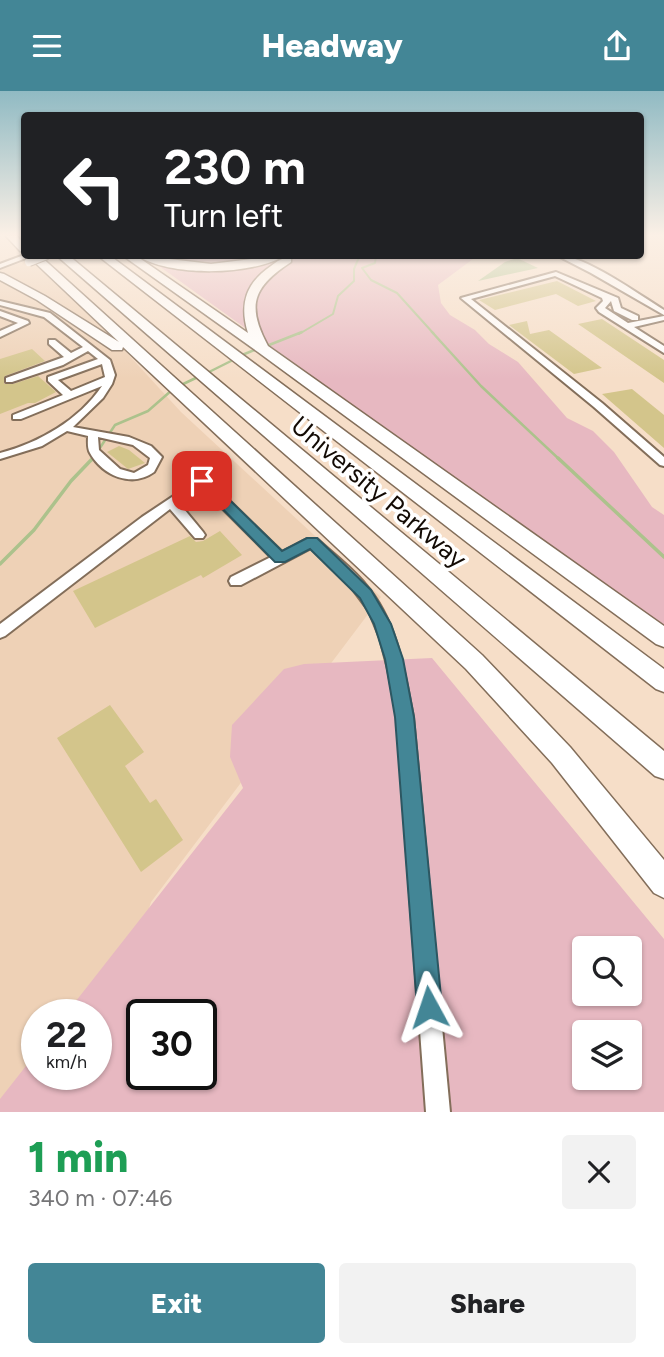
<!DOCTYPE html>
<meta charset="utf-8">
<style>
:root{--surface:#fff;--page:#f2f2f2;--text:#202124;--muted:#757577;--accent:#438696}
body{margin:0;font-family:Figtree,sans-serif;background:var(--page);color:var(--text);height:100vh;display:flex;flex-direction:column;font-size:26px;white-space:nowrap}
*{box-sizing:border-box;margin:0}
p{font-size:23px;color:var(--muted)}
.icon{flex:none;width:38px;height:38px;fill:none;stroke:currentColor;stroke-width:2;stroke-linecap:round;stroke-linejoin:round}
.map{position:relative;height:1021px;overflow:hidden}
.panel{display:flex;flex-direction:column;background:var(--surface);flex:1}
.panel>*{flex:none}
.top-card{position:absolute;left:21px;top:21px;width:623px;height:147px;border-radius:7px;box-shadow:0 2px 5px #0004;background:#202124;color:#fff;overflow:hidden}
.controls{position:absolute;left:572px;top:845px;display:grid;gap:14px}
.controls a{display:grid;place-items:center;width:70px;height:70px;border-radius:7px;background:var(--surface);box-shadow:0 2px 5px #0004;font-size:35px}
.speed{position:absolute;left:21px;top:908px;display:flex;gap:14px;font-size:35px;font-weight:700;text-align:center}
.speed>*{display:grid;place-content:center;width:91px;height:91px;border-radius:50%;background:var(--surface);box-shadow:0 2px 5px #0004;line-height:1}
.speed small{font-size:18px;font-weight:400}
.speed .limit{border:4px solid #111;border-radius:10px;background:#fff;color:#111}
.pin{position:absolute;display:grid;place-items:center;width:60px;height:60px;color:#fff;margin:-30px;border-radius:14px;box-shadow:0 4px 10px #0006}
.me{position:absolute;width:77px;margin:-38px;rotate:355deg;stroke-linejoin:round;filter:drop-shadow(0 0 5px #0008)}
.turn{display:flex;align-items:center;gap:24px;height:147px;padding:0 28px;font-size:32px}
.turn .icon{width:91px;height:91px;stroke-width:2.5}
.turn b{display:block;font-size:49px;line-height:60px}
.round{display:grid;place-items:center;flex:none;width:74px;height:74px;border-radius:7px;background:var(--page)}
.overview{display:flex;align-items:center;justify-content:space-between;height:119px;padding:0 28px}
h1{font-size:42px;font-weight:800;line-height:52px;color:#1e9e55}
.action{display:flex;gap:14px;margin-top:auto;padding:14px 28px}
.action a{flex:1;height:80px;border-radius:7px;background:var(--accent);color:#fff;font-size:28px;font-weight:800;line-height:80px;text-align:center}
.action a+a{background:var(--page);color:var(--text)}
header{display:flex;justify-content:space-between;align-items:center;height:91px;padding:0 28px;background:var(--accent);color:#fff;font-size:32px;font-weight:800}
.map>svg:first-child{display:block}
.built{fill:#eed1b6;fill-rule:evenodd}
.green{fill:#e7b8c1;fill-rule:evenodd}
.water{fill:#acc28c}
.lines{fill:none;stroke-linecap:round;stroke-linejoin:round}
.stream-far2{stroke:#acc28c;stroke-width:2}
.stream-far1{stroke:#acc28c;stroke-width:2.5}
.stream{stroke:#acc28c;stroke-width:3.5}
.building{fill:#d3c58b}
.minor-casing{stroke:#836e5a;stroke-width:4}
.highway-casing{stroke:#836e5a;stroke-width:3}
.minor{fill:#fff;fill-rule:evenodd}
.highway{fill:#fff;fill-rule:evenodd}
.minor-bridge-casing{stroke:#836e5a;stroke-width:10;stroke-linecap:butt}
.minor-bridge{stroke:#fff;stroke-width:8}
.route{fill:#438696;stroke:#2c5762;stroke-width:2}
.labels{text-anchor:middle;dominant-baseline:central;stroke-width:7;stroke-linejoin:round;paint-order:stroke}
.street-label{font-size:26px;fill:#120a04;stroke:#fff}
</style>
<header><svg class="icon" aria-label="menu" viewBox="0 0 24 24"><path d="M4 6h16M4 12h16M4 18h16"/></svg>Headway<svg class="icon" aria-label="share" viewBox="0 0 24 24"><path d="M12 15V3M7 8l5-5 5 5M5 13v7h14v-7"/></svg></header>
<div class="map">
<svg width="664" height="1021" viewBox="0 0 664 1021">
<rect width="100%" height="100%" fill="#f6dec8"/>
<path class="built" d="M38,165L181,321L381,506L151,811L86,1021H0V179ZM37,924H96V984H37Z"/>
<path class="green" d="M145,165H477L438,194L441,212L450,224L475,239L489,253L518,271L567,327L593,340L614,361L652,416L664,424V534L493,415Z
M432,567L664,848V1021H0V1008L37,961V984H96V924H65L243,697L230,666L232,634L284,578L304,573ZM584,858H630V903H584ZM142,924H201V984H142ZM584,942H630V987H584Z"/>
<path class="water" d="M517,167L538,177L478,190L505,171Z"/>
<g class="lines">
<path class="stream-far2" d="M376,164L375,172L362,177L371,189L397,202L434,243
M299,243L333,223L338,205L354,190V178L360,164"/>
<path class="stream-far1" d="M432,241L481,295L560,369
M264,256L302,241
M242,264L257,258
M207,282L235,268
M179,295L200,285
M92,369L115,334L148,320L172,299"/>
<path class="stream" d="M558,367L664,466
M0,473L34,439L71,390L93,367"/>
</g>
<path class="building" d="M557,190L596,210L578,215L556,203L495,219L479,209Z
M602,228L664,269V292L578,233Z
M527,230L530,243L549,239L602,277L574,283L509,234Z
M32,258L45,270L5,285L4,293H13L38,285L56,301L35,312H28L0,323V268Z
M632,298L664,324V357L602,303Z
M119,355L129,359L145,372L128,378L107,361Z
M220,440L242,464L203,487L201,484L95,537L73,500L190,445L196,451L203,450Z
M110,614L144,661L125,675L150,712L156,708L183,749L141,781L57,647Z"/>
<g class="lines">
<g class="minor-casing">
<path id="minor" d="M24,164H34L0,177V173Z
M556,164C585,164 638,203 664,219V224L591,182Z
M556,181L618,207L621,217L638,225V229H632L614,220L611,210L605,217L628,232L664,225V229L634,236L664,255V262L599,221L596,217L603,210L602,207L555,185L471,208L602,312L664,366V375L660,374L594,316L461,207Z
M0,210L50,222L110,269L115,284L112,293L103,307L73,336L129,346L151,355L162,366L154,381C132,397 103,385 90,362C87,357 88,350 88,345L67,340L42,355L0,368V362C39,352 79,329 102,295L21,328H13V324L63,304L48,290V286L98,268L88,260L63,274L12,291H6V287L64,266L49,253V249H55L71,262L83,256L44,226L0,214ZM102,273L105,286L71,300L58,289ZM98,346L133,354L150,367L148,374L134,382L120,378L99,359Z
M0,220L28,230L29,232L0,246V240L18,232L0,225Z
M202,386L206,387L282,461L307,448H317C333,463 351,476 365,493C397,530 404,579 413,626L450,1021H426L397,626L388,578L380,547L369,520L349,493L311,457L241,494H231L229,490L231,486L271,466L201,396L179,412L203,441L205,444L203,447H195L170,418L5,545L0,547V533L142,426Z"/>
</g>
<g class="highway-casing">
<path id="highway" d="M6,145H17L24,153V161L20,160Z
M27,164H39L482,564L570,656L664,769V807L654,802L552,672L466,578L123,256L122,259H112L37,209L0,189V182L4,183L45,205L119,251Z
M56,164H68L664,660V688L655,685Z
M97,164H109L664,578V601L656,598Z
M122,164H135L248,242C239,213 246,192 271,175C278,170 283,166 291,167V171C253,196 246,214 268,255L664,535V556L656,553L258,261Z
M136,164L211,173L286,164C252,185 169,186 136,164Z"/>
</g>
<use href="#minor" class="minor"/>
<use href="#highway" class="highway"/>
<g class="minor-bridge-casing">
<path id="minor-bridge" d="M29,171L47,164"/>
</g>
<use href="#minor-bridge" class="minor-bridge"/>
</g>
<linearGradient id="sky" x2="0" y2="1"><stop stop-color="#90bac3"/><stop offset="0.5" stop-color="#fbf0e6"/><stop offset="1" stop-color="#fbf0e6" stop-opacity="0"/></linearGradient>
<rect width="664" height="288" fill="url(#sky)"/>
<path class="route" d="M202,386L207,387L282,460L307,447H317L371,499L391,533L403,568L414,626L442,916L438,925L429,928L420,925L417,916L395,626L385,568L374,533L360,507L310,458L285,471H275L198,393L196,390Z"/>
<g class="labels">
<g class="street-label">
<text transform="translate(379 401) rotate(40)">University Parkway</text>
</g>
</g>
</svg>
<div class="controls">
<a><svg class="icon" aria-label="search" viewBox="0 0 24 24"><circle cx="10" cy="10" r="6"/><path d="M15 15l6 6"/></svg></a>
<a><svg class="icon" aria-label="layers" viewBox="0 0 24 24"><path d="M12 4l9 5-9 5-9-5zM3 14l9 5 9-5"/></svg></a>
</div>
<div class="speed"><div>22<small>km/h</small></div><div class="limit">30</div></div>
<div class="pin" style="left:202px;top:390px;background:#d93025"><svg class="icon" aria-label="arrive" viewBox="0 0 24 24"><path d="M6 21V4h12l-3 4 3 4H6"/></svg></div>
<svg class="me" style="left:429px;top:916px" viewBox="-20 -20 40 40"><path d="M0-17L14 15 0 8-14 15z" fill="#438696" stroke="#fff" stroke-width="4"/></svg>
<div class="top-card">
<div class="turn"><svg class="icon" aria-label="left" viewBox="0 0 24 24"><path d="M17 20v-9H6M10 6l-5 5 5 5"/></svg><div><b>230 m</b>Turn left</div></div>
</div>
</div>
<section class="panel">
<div class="overview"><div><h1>1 min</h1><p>340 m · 07:46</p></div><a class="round"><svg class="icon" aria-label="close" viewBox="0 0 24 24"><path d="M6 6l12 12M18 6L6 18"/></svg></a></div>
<div class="action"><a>Exit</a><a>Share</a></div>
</section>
